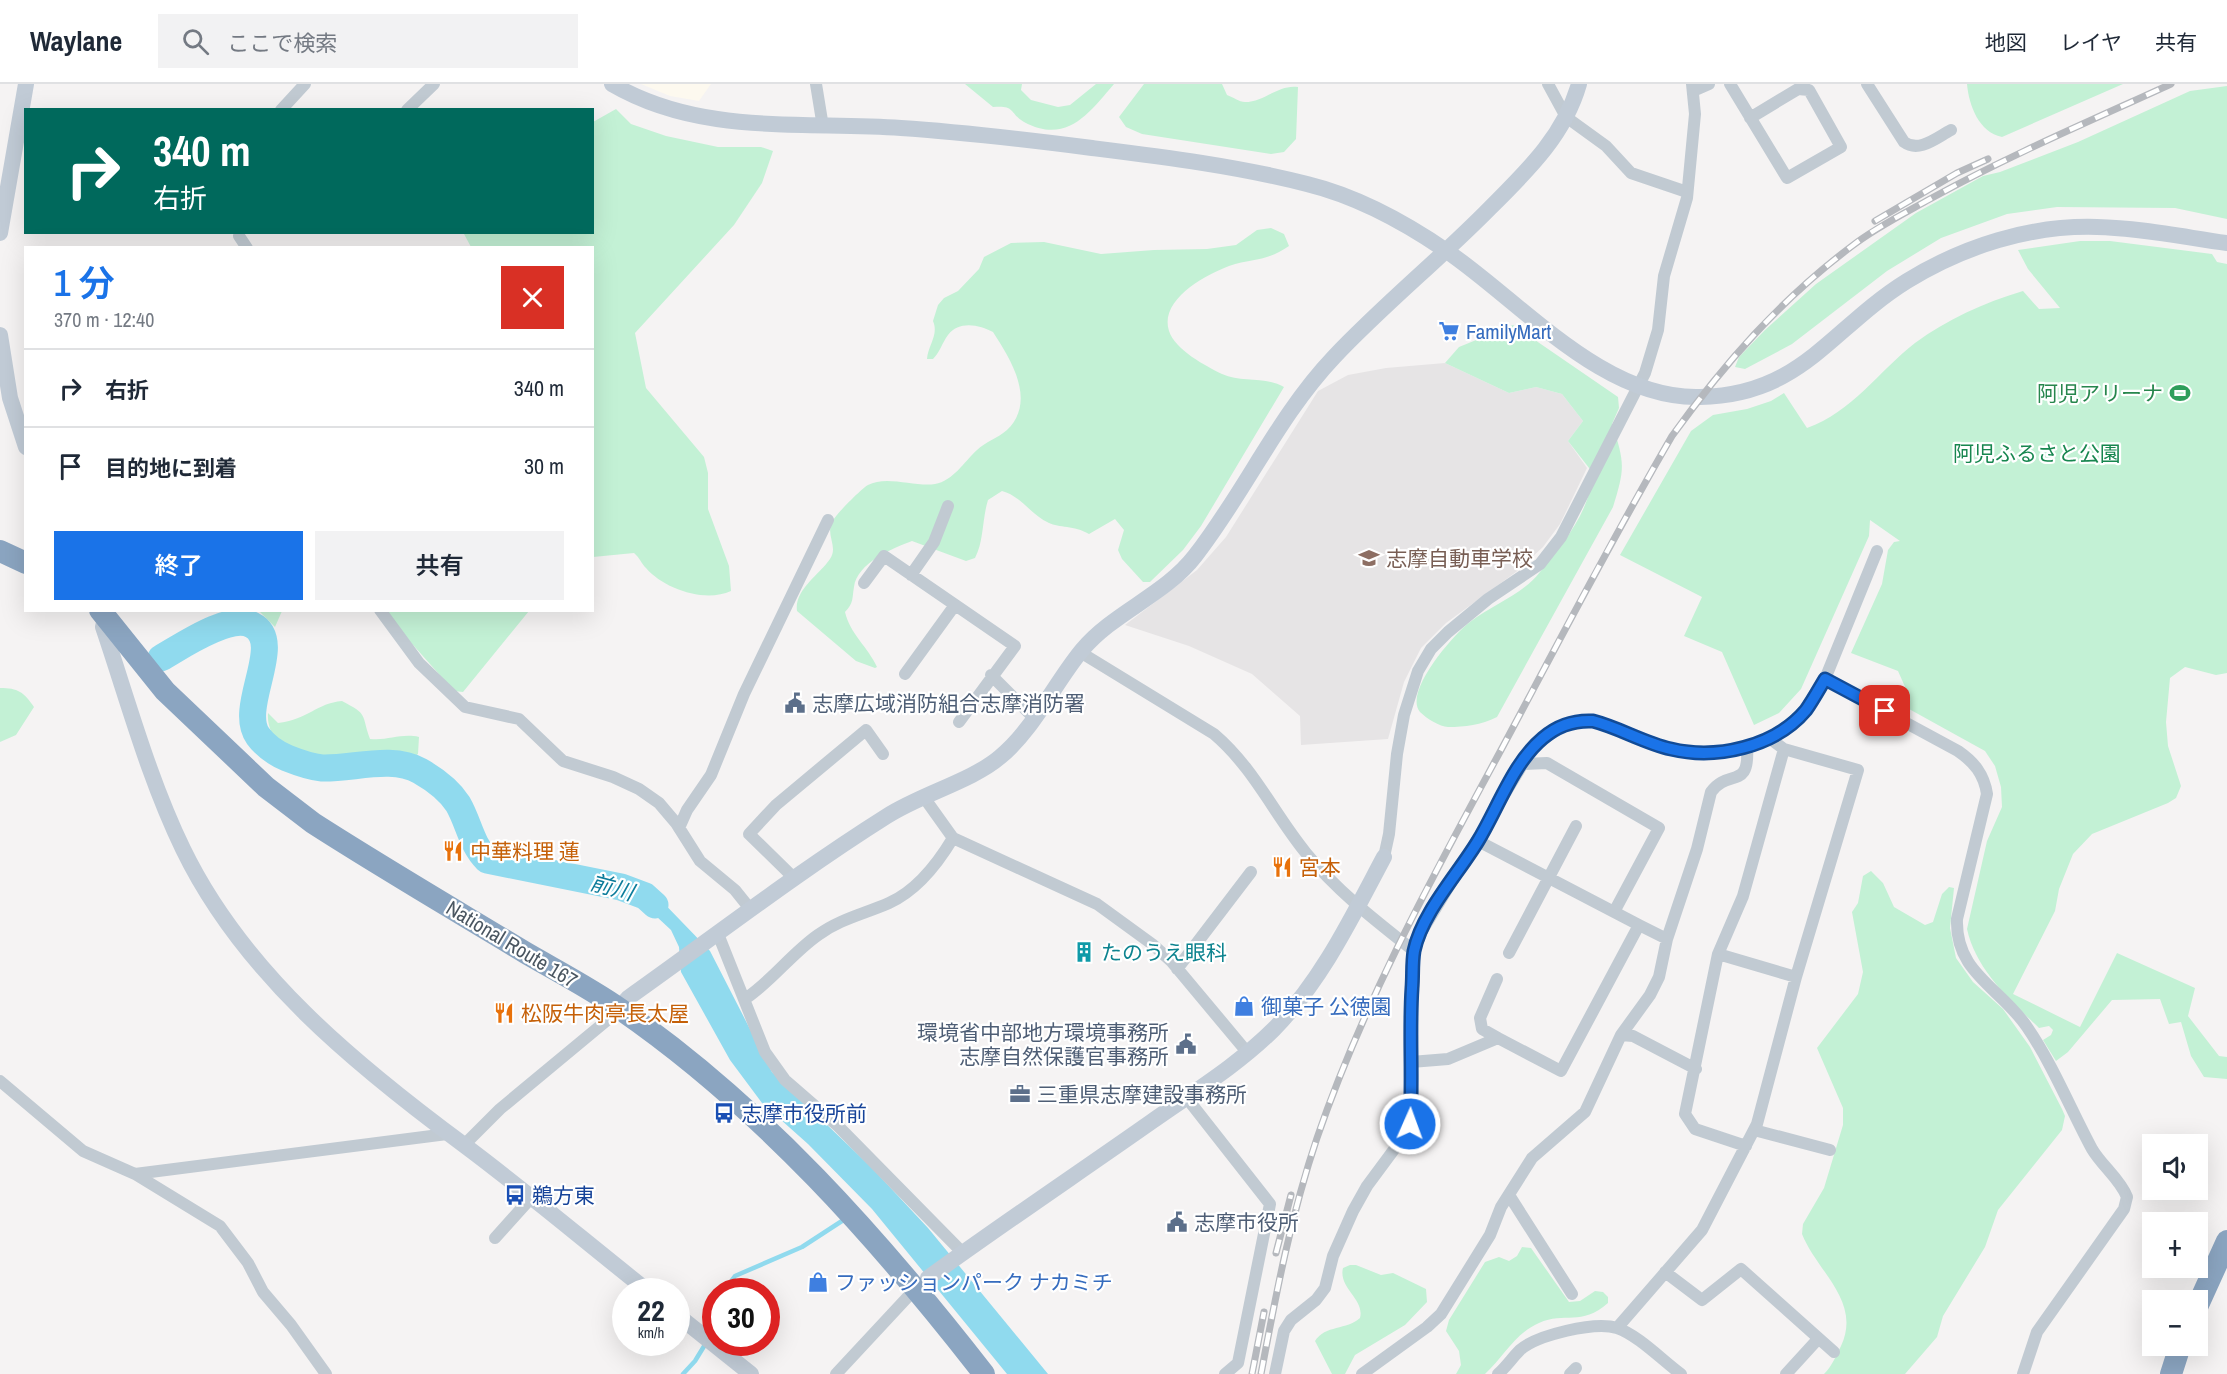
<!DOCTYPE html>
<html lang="ja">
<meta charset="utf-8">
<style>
:root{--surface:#fff;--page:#f2f2f3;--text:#1f2937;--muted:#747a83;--line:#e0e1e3;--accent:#1a73e8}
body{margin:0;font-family:"Archivo Narrow","Noto Sans JP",sans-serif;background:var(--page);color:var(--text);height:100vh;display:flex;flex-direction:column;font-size:22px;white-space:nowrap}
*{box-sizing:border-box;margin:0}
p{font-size:20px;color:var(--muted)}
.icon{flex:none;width:33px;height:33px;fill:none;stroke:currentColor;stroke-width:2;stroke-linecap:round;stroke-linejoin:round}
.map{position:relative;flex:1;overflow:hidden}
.details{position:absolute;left:24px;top:162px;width:570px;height:366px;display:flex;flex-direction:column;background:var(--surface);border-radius:0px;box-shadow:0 6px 24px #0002}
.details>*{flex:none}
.guide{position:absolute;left:24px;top:24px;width:570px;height:126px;border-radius:0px;box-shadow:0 6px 24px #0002;background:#00695c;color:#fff;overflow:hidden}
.tools{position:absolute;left:2142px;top:1050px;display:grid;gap:12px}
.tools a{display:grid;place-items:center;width:66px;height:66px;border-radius:0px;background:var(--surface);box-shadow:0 6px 24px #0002;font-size:30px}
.speed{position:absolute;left:612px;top:1194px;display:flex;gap:12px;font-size:30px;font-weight:700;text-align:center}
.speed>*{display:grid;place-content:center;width:78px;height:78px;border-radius:50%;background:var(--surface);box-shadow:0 6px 24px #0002;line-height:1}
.speed small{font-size:15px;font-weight:400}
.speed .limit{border:9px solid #d22;background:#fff;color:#111}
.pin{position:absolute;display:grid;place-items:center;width:51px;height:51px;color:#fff;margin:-26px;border-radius:12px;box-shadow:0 3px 9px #0006}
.me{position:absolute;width:66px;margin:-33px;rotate:2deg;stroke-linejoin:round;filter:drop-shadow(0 0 4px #0008)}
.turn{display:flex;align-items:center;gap:21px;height:126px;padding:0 30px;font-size:27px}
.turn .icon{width:78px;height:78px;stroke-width:2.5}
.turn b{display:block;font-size:42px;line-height:51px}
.round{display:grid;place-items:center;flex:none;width:63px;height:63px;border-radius:0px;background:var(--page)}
.headline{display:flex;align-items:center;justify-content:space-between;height:102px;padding:0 30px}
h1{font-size:36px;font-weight:600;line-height:45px;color:var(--accent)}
.cta{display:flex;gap:12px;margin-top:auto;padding:12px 30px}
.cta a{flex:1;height:69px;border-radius:0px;background:var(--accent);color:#fff;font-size:24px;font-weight:600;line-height:69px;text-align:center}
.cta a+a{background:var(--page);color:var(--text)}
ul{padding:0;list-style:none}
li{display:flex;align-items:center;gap:18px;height:78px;padding:0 30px;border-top:2px solid var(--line)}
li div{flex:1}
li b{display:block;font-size:22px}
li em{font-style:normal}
header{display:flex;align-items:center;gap:36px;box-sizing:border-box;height:84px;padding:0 30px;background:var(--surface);border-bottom:2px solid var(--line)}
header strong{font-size:28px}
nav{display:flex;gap:33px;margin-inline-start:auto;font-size:21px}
.search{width:420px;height:54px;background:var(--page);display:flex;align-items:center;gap:15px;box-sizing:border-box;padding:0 21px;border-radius:0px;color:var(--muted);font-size:22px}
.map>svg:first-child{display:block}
.commercial{fill:#fdf9ef}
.education{fill:#e6e4e5}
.green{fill:#c3f1d5}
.water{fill:#90daee}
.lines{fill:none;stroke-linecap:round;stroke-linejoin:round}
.stream{stroke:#90daee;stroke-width:4.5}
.river{stroke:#90daee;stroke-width:27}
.street{stroke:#c1cad2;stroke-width:12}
.secondary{stroke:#c1cbd6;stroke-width:16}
.highway{stroke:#8ba5c1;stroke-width:22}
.rail-casing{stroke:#b5b8bd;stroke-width:7}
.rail{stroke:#fff;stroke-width:4.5;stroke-dasharray:14;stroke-linecap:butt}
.route-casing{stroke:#114b97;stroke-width:15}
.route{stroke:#1a73e8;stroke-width:10}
.labels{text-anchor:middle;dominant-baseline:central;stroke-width:4.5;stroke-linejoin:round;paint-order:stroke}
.shop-label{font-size:21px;fill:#366cbe;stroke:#fff;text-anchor:start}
.leisure-label{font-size:21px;fill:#27864d;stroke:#fff;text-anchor:end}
.park-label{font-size:21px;fill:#17864f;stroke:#fff}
.education-label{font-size:21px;fill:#785e54;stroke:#fff;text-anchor:start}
.service-label{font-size:21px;fill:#4e5e75;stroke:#fff;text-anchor:start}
.food-label{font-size:21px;fill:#c56008;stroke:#fff;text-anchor:start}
.street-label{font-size:21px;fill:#4a5661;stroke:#fff}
.culture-label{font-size:21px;fill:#0d838f;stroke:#fff;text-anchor:start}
.transit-label{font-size:21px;fill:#164399;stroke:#fff;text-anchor:start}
.water-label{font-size:22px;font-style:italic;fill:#0c7c9b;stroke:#fff}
</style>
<header>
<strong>Waylane</strong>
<div class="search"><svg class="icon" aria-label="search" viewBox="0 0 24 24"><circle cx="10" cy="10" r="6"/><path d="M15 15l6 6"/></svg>ここで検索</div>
<nav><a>地図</a><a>レイヤ</a><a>共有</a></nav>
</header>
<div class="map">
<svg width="2227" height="1290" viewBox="0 0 2227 1290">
<rect width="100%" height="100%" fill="#f5f3f3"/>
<path class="commercial" d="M641,0H711L699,17L670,12Z"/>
<path class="education" d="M1445,279L1509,309L1536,303L1562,310L1583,337L1568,357L1587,384L1560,440L1543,463L1516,488L1446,539L1421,564L1404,598L1388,655L1301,661L1300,632L1252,590L1189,562L1125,541L1197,486L1226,453L1318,307L1348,291L1386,284Z"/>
<path class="green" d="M965,0H1022L1021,6L1031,16L1058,23L1070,21L1096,0H1114C1089,29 1067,61 1024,38C1009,29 1016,21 993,23Z
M1144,0H1222L1227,11C1233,13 1239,18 1245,18C1264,18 1279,0 1298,3L1296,55L1284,68L1271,70L1142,50L1126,43L1119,33Z
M1967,0H2123L2002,53C1979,48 1969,22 1967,0Z
M2227,2V135L2175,124L2057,123L2007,130L1941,154L1887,187L1792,260L1745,285L1735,283L1739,273L1765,246L1816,200L1916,129L1983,92L2000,88L2078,58L2190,7Z
M616,25L631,40L666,52L718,63H761L773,67L762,99L734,141L635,249L646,304L704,373L708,389V425L729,482L731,507C705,519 664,505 646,484C641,479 640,474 634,469L593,473L592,164L471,163L464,150L592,148L593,38Z
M1271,144L1284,150L1289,162C1266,178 1253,174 1229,182C1205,191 1159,216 1169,247C1175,266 1206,282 1222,290C1242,299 1265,292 1284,303L1201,442L1183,466L1150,498H1143L1122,475L1118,466L1124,446L1115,435L1089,450C1074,441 1059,444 1049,439C1031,431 1021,412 1002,407L988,416C982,435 984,457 975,474L966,477L912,457C893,464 857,479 854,503C852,514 854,519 845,528C850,550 868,563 877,583L875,584L856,577L797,527C794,506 819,491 830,475C838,463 827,453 831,440C832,434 861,405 868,401C886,391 915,403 935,400C953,397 964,378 977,366C985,358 998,354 1007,346C1037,317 1011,276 993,248C980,241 959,236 948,251C942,259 940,268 933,275H927C928,261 939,251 933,237L938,221L944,214L958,207L979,185L984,173L1011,159L1044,158L1101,170L1154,166L1207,165L1236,161L1257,146Z
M2080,157H2110L2212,170L2217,178L2227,180V589L2216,591L2185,583L2170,594L2166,638L2168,662L2181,702L2176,714L2168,719L2092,750L2073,770L2059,805L2055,827L2013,910L2080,943L2117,869L2195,904L2188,932L2219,972L2227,973V995L2204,993L2191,972L2181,938L2169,940L2160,915L2112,916L2068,968L2056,977L2043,956L2051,951L2053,946L2049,942L2039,944C2010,916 1976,886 1967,845L1987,757L2002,723L2001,703L1995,682L1985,667L1900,620L1906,605L1898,587L1851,569L1882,500L1888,466L1894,458L1900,457L1870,436L1869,452L1801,605L1779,629L1754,641L1722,568L1684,552L1702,513L1620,471L1691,347L1713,331L1747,325L1771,317L1784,309L1807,344C1852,328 1878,288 1915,259C1948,235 1983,219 2023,207L2039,225L2060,224L2028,185L2018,166Z
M1513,241L1618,313L1619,324L1612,340C1625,379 1625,384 1613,423L1497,633C1481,641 1465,643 1448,643C1440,643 1426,634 1420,628C1403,608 1454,550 1470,538C1493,520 1521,512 1540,488C1564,459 1590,427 1593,389L1568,357L1583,337L1562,310L1536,303L1509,309L1445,279L1459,263Z
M223,527H282L275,543L259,527L229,530Z
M376,527H529L463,608L454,607L414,562Z
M0,604C18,604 24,608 34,623L16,651L0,658Z
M342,617C369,631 361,630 370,655C388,657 401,649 419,653L418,670L411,675C404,674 396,671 388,671C351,672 317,683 283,660C272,653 267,642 268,629L278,639C307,636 317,619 342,617Z
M1871,787L1883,799L1894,823L1925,841L1933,838L1942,810L1949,803L1954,804L1950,844L1956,874L1973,898L2003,925L2030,963L2062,1025L2065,1032L2062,1046L1998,1126L1985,1163L1943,1232L1937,1253L1905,1290H1824C1832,1282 1836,1272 1841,1262C1862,1217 1817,1188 1802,1150L1803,1140L1824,1104L1843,1041V1024L1817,964L1858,910L1863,888L1852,828L1858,819L1863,792Z
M1522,1163L1531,1164L1569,1218L1580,1217L1595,1207L1603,1208L1608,1213V1219C1581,1243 1565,1227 1539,1239C1514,1250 1504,1273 1485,1290H1456L1461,1281L1459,1267L1446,1247L1449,1236L1485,1178L1499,1173L1509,1177L1517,1172Z
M1350,1181H1356L1381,1191L1393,1189L1426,1205L1427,1218L1405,1241L1355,1271L1345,1290H1332L1315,1257C1325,1241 1347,1246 1360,1234C1365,1215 1338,1204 1343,1184Z"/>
<path class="water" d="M627,797L652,807L710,867L772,988L872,1084L928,1144L1048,1290H1007L872,1125L808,1060L762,1019L730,976L681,888L679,863L671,846L643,820L621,808Z"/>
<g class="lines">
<path class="stream" d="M723,1208L735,1192L802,1163L845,1135
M709,1251L716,1224
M683,1290L695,1277L706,1259"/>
<path class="river" d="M161,574C181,563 229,529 252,541C286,558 237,623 258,652C266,663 275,669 287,674C297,678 311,683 322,684C353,685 392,671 420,687C434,695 449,706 458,720C469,739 471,760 487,776L621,803L645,812L655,821"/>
<path class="street" d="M816,0L823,43
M1548,0L1566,33L1606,62L1631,89L1687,108
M1730,0L1787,94L1841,63L1809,6L1798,5L1750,34
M1867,0L1904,58C1919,69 1936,54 1951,46
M1693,7L1709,0
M281,26L305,0
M407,26L434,0
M239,152L247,164
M911,491L934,458L948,422
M864,499L884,472L1015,562L959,638
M380,526L419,579L465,623L519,635L563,677L613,693L639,705L659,719L676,739L700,777L735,806L751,826
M1080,568L1214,650C1254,684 1274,730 1306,769C1337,807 1376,837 1414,867
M905,590L955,521
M991,591L1033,633
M1825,595L1958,667C1974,678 1984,690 1987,710L1957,835C1955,889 2000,903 2027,943C2053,981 2070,1024 2092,1065C2102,1082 2120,1095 2127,1113L2124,1125L2037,1248L2023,1290
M1522,680L1547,679L1659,744L1614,828
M923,712L953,754L1097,820L1152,860L1171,877L1247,968
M679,744L687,726L711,691L744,610L828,436
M1478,757L1639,841
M1384,773L1389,750L1397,670L1404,631L1418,587L1431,565L1448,548L1488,515L1540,480L1561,453L1645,289L1658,246L1664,192L1687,114L1695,30L1692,0
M794,794L749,750L776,721L866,646L883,670
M718,850L765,968L785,996L838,1042L963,1169
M1509,869L1576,742
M1718,870L1796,893
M1177,885L1251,788
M1497,895L1480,934L1482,945L1498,954
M745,915C772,897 791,870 818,851C840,835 864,830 889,819C916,807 938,779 953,754
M1621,951L1633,952L1696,985
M1411,978L1448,975L1498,954L1561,987L1639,841L1667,855
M0,997L83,1067L135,1090L447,1050
M1186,1013L1270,1120L1238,1279L1225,1290
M1754,1046L1830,1066
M464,1061L500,1025L611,933L619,924
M1746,1062L1695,1045L1685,1030L1718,870L1743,812L1784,665
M135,1090L220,1142L248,1179L263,1208L291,1241L326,1290
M1509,1111L1572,1210
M495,1154L531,1114
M1665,1188L1702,1216L1741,1185L1834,1268
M1617,1244L1702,1146L1757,1040L1796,893L1858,686L1784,665L1769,654
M836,1290L917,1203
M1275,1290L1284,1247L1291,1236L1316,1216L1325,1204L1333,1172L1353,1127L1367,1102L1407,1048L1411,1018V927L1414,867L1422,847L1533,663L1563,641L1593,637L1670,665L1717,669L1747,663L1769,654L1790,640L1805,626L1825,595L1877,467
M1362,1290L1427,1243L1441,1230L1490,1151L1501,1123L1532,1074L1585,1028L1621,951L1650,911L1659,893L1667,855L1697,765L1711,708C1728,684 1750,707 1747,663
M1498,1290C1506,1283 1512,1274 1520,1266C1537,1251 1595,1237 1617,1244C1638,1251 1663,1277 1681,1290
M1570,1290L1576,1284
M1786,1290L1818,1255"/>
<path class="secondary" d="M612,0C701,52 803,37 901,44C965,48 1029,56 1092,64C1164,73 1237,82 1307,100C1356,112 1406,139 1448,168C1522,219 1604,316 1700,313C1802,311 1830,245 1907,197C1964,162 2030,141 2097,143C2140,144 2184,153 2227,159
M0,149L26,0
M0,251L10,314L26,363
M106,531L103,543C128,617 149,695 183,765C243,889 356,981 464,1061C527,1108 587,1159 649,1208
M619,924L628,914C714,853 798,788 887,732C921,710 972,697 1000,673C1034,645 1054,600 1082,566C1114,528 1165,511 1195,472C1245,408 1278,332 1334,273C1383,221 1440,175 1490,124C1527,87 1564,52 1579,0
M928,1194C1001,1141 1077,1090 1151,1038C1192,1009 1238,981 1274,945C1322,896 1352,833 1384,773
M676,1230L751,1290"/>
<path class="highway" d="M0,467L26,479
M100,526L165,607L266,703L313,739C383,784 455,826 526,869C557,887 590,904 620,925C762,1023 879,1155 984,1290
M2198,1221L2227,1157
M2171,1290L2180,1262"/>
<g class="rail-casing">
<path id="rail" d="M1875,137L1957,89L1988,75
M1276,1169L1291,1111
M1252,1290L1264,1228
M1261,1290C1276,1210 1291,1131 1317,1054C1364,917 1433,792 1501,666C1557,561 1612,455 1672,352C1724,280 1780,216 1852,162C1875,144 1903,130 1930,115C2008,72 2090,37 2171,0"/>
</g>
<use href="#rail" class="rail"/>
</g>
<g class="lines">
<g class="route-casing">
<path id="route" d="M1410,1040C1413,995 1409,949 1412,904C1413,892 1412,879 1414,867C1422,829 1458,790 1478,757C1498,724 1513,679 1543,654C1558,641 1574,636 1593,637C1620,644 1644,659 1671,665C1716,676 1775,663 1806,626C1813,616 1819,605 1825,595L1885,627"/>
</g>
<use href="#route" class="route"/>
</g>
<defs>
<g id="supermarket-bare" transform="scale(1.62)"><path d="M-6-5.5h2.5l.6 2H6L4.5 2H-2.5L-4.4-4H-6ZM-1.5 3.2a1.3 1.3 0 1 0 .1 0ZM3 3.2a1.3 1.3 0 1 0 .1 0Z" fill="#3f7fe0" stroke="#fff" stroke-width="2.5" paint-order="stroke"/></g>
<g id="stadium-bare" transform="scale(1.62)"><path d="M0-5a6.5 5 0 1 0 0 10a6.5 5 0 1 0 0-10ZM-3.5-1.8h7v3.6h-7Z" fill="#2e9e5b" stroke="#fff" stroke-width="2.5" paint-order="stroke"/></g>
<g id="university-bare" transform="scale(1.62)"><path d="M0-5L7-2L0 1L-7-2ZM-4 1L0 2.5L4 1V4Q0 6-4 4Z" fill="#8d6e63" stroke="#fff" stroke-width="2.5" paint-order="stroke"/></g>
<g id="civic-bare" transform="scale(1.62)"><path d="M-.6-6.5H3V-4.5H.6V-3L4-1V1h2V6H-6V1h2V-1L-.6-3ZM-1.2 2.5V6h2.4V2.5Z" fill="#5c6f8a" stroke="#fff" stroke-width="2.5" paint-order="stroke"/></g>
<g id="restaurant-bare" transform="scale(1.62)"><path d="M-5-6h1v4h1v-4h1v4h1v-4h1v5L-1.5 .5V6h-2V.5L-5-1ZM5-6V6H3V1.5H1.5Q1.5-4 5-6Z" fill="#e8710a" stroke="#fff" stroke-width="2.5" paint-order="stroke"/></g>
<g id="building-bare" transform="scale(1.62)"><path d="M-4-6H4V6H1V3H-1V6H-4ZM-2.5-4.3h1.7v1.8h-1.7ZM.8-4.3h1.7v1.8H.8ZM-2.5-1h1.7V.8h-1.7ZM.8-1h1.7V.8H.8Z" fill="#0f9aa8" stroke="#fff" stroke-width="2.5" paint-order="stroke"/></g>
<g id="shop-bare" transform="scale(1.62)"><path d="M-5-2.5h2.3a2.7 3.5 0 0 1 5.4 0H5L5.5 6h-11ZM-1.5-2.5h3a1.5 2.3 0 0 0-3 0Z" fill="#3f7fe0" stroke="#fff" stroke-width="2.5" paint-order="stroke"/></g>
<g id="office-bare" transform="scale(1.62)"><path d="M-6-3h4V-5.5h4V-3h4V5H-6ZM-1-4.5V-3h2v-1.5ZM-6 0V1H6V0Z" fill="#5c6f8a" stroke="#fff" stroke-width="2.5" paint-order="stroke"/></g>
<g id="bus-bare" transform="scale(1.62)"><path d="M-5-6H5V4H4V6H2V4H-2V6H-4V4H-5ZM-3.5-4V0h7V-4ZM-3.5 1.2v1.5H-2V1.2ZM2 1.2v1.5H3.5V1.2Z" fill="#1a4fb4" stroke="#fff" stroke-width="2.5" paint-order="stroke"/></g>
</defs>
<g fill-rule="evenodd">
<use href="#supermarket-bare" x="1449" y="247"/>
<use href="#stadium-bare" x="2180" y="309"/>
<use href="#university-bare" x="1369" y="474"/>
<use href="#civic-bare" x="795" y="619"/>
<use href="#restaurant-bare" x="453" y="767"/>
<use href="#restaurant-bare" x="1282" y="783"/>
<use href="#building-bare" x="1084" y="868"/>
<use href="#shop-bare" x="1244" y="922"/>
<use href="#restaurant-bare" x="504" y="929"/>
<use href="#civic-bare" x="1186" y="960"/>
<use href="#office-bare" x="1020" y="1010"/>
<use href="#bus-bare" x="724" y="1029"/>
<use href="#bus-bare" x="515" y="1111"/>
<use href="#civic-bare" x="1177" y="1138"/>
<use href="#shop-bare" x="818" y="1198"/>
</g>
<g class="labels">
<g class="shop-label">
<text x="1466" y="247">FamilyMart</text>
<text x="1261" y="922">御菓子 公徳園</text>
<text x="835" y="1198">ファッションパーク ナカミチ</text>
</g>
<g class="leisure-label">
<text x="2163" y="309">阿児アリーナ</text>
</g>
<g class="park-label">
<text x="2037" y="369">阿児ふるさと公園</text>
</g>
<g class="education-label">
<text x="1386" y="474">志摩自動車学校</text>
</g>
<g class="service-label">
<text x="812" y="619">志摩広域消防組合志摩消防署</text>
<text x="1169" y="948" text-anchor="end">環境省中部地方環境事務所<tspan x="1169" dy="24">志摩自然保護官事務所</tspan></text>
<text x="1037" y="1010">三重県志摩建設事務所</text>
<text x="1194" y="1138">志摩市役所</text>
</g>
<g class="food-label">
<text x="470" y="767">中華料理 蓮</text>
<text x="1299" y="783">宮本</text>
<text x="521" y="929">松阪牛肉亭長太屋</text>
</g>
<g class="street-label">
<text transform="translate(512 860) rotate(31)">National Route 167</text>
</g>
<g class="culture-label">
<text x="1101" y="868">たのうえ眼科</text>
</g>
<g class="transit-label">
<text x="741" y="1029">志摩市役所前</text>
<text x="532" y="1111">鵜方東</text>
</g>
<g class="water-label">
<text transform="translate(612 803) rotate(15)">前川</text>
</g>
</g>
</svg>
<div class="tools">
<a><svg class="icon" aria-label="sound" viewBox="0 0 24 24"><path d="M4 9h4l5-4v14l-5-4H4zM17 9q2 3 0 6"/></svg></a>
<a>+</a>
<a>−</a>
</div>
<div class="speed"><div>22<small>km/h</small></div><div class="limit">30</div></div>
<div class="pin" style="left:1885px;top:627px;background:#d93025"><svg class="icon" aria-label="arrive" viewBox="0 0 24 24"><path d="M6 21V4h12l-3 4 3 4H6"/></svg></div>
<svg class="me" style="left:1410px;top:1040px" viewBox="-20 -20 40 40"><circle r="17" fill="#1a73e8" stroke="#fff" stroke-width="3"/><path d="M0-11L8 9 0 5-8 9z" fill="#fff"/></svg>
<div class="guide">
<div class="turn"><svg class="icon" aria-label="right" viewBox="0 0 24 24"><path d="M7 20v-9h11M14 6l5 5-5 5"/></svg><div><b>340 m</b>右折</div></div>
</div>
<section class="details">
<div class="headline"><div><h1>1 分</h1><p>370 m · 12:40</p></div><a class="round" style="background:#d93025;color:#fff"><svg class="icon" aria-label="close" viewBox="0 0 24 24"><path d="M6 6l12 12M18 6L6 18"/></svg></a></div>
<ul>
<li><svg class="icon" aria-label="right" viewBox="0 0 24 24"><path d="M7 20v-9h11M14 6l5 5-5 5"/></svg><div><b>右折</b></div><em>340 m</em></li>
<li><svg class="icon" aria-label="arrive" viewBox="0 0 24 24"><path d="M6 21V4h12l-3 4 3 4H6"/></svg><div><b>目的地に到着</b></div><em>30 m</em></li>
</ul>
<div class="cta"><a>終了</a><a>共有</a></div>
</section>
</div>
